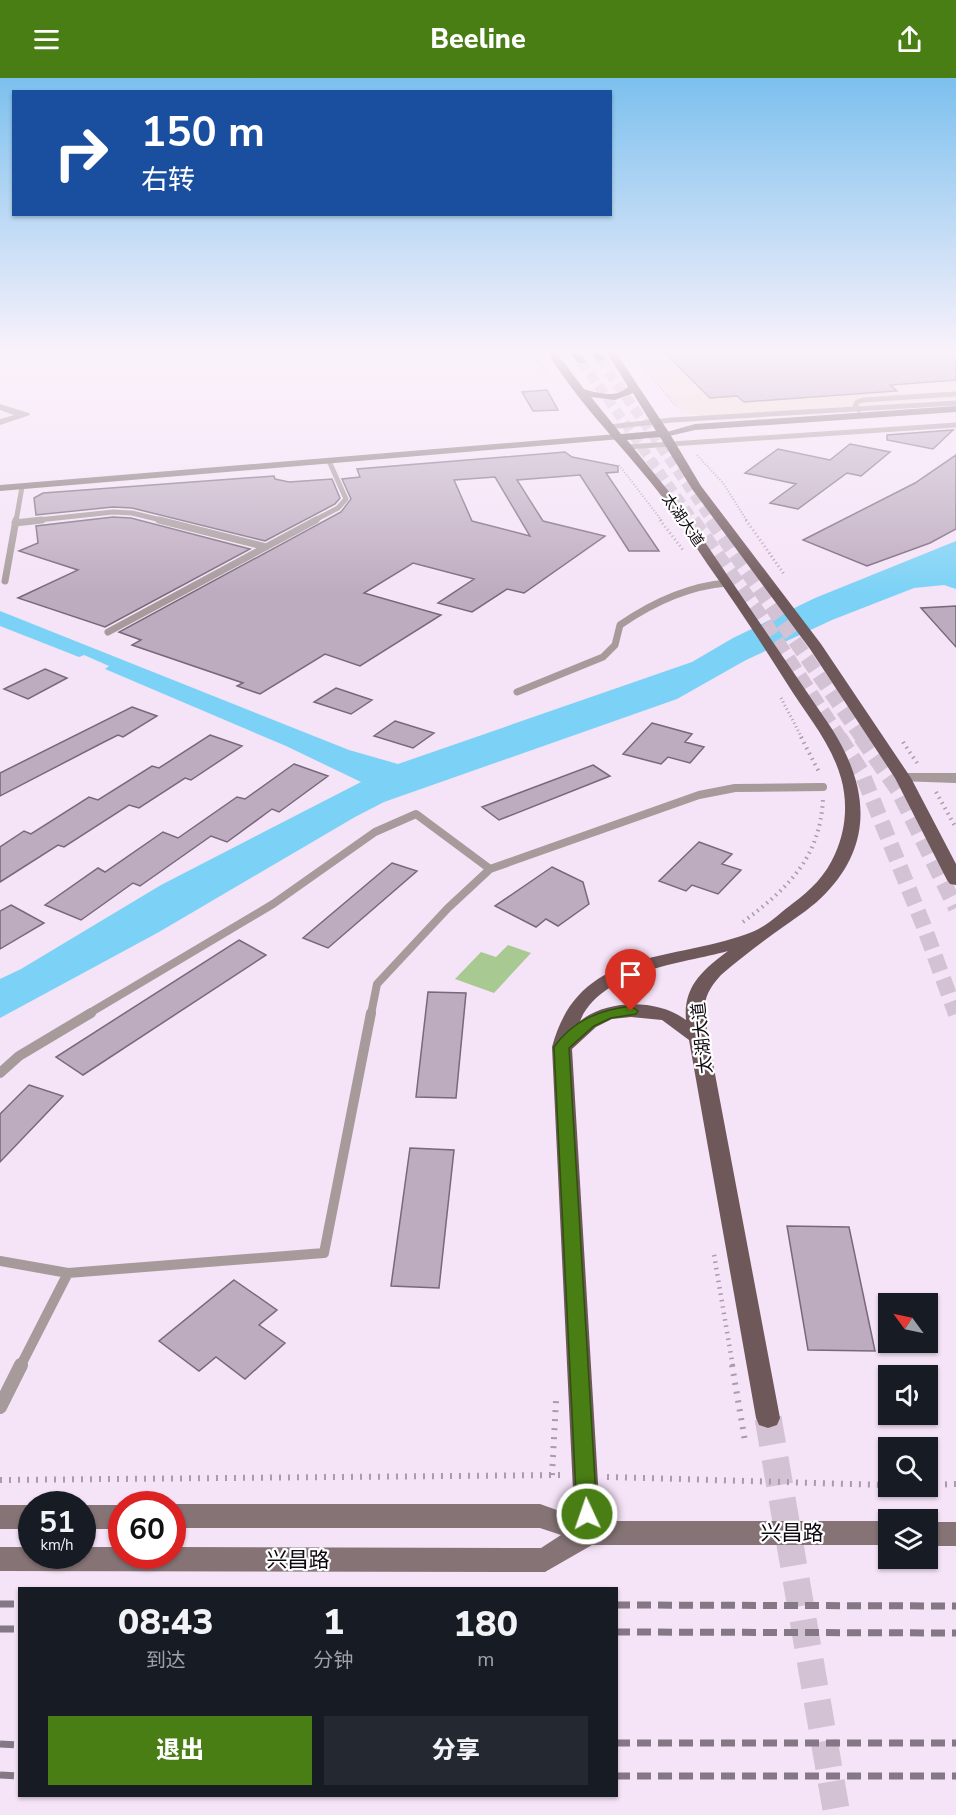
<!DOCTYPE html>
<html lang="zh">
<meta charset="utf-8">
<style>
:root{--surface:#171b24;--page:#242831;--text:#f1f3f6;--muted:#9ea1a6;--accent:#487e13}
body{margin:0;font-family:"Nunito Sans","Noto Sans SC",sans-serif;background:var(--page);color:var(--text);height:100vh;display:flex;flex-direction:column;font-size:22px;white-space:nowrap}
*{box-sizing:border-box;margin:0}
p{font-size:20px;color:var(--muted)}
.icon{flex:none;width:33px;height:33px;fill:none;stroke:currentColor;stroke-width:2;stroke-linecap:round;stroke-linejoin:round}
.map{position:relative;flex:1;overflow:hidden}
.sheet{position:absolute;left:18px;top:1509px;width:600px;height:210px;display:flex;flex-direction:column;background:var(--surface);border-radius:0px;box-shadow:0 2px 4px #0004}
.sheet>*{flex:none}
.guide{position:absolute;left:12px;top:12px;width:600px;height:126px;border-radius:0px;box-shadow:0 2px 4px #0004;background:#1a4fa0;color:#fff;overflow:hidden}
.needle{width:39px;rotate:303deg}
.controls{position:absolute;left:878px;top:1215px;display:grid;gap:12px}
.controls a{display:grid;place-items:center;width:60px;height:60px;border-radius:0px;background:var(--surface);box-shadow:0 2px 4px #0004;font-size:30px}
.speed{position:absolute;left:18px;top:1413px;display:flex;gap:12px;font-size:30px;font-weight:700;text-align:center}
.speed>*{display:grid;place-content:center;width:78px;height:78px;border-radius:50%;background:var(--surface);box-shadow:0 2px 4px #0004;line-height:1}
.speed small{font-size:15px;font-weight:400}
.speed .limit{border:9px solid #d22;background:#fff;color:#111}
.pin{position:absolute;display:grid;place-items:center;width:51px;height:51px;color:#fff;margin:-62px -26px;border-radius:50% 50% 50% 0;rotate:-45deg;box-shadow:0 0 6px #0007}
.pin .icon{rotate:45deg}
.me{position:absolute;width:66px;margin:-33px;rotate:357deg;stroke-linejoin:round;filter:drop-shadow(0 0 4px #0008)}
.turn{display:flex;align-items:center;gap:21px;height:126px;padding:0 30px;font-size:27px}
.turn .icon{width:78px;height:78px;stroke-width:2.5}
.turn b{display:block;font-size:42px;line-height:51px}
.eta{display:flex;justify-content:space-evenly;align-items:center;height:102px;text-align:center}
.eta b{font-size:36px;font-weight:800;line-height:42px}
.primary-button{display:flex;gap:12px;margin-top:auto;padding:12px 30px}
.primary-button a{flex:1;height:69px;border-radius:0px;background:var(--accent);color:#fff;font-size:24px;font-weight:800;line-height:69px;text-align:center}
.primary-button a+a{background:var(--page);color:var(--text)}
header{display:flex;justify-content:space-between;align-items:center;height:78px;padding:0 30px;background:var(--accent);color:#fff;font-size:27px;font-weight:800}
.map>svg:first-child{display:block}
.commercial{fill:#f0dccd}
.green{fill:#a8c991}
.water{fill:#7bd2f6}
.building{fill:#bdabbf;stroke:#786879;stroke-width:1.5;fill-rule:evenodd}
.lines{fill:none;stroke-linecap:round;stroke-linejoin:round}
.primary-tunnel{stroke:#d2c2d4;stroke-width:27;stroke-dasharray:27 14;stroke-linecap:butt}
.trunk-tunnel-far2{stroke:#d2c2d4;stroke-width:10;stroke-dasharray:10 5;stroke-linecap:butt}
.trunk-tunnel-far1{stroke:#d2c2d4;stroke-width:14;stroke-dasharray:14 7;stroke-linecap:butt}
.trunk-tunnel{stroke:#d2c2d4;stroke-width:16;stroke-dasharray:16 8;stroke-linecap:butt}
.path-far4{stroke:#a99bab;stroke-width:2;stroke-dasharray:1 2;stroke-linecap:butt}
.path-far3{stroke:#a99bab;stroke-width:3;stroke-dasharray:1 3;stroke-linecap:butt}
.path-far2{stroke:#a99bab;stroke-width:4;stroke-dasharray:1.5 4.5;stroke-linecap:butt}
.path-far1{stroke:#a99bab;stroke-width:4.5;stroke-dasharray:1.5 5;stroke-linecap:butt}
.path{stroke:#a99bab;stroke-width:6;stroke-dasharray:2 7;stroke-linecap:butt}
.service-far4{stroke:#a69a9b;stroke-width:5}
.service-far3{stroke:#a69a9b;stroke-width:7}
.service-far2{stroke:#a69a9b;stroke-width:8}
.service-far1{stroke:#a69a9b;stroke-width:10}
.service{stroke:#a69a9b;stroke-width:14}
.minor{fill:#a69a9b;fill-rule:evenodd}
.secondary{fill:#857375;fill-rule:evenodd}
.primary{fill:#6e585a;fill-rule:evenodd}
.trunk{fill:#644c4f;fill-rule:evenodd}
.rail{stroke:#847885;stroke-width:7;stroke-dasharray:14 7;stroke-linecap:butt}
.path-bridge{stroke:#a99bab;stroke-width:2;stroke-dasharray:1 2;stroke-linecap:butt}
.route{fill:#487e13;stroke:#2f520c;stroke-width:1.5}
.labels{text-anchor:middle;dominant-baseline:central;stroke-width:4.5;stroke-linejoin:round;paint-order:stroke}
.far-street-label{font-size:15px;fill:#0f0910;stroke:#fff}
.street-label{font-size:18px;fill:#0f0910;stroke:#fff}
.near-street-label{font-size:21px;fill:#0f0910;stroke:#fff}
</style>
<header><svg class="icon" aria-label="menu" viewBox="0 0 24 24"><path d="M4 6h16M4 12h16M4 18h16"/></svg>Beeline<svg class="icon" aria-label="share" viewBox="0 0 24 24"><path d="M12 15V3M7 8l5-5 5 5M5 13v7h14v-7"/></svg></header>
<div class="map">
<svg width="956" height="1737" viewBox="0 0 956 1737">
<rect width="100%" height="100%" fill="#f5e3f7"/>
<path class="commercial" d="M634,273H956V321L704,339L682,334Z"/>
<path class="green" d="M508,867L531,875L494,915L455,901L481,874L496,879Z"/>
<path class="water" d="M956,463V511L944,507L914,510L832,542L746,582L677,621L384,724L355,739L159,854L0,940V901L21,891L161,807L361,704L286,668L105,591L109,588L84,577L79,579L0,548V533L349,672L398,686L692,584L733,560L815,520Z"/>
<path class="building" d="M663,273H956V302L890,307L897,313L744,324L737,318L710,320Z
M547,312L558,332L533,333L522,314Z
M953,352L933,371L887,362V357Z
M850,366L890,374L861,398L847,395L798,431L770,425L796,406L745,395L778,371L830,382Z
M565,374L572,379L618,388V394L606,395L659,473H629L580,397L517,402L543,443L605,458L524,515L507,511L472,534L438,525L474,501L413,485L364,515L441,537L360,588L325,576L260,616L237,608L243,605L132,567L141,562L119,554L341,434L351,421L342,401L360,399L357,391ZM495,399L530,458L472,443L454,402Z
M956,377V451L930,465L867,488L803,462L915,405Z
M274,398L275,401L289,404L332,401L340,420L335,426L265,463L132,430L113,429L36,437L34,420L43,415Z
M113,439L131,440L250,471L105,549L18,520L78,492L19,473L38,465L36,448Z
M956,528V569L921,530Z
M45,591L67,600L28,621L4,611Z
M336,610L372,622L351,636L314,624Z
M132,629L157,638L123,659L118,657L104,664L0,718V695Z
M395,643L434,655L413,670L374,658Z
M652,645L692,656L685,664L704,669L690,685L668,679L661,686L623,676Z
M210,657L242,668L191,702L185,700L139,730L129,727L64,769L58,767L0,804V769L24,753L31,756L89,719L98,722L152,688L159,690Z
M294,686L328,698L279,734L272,731L227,764L211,758L140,808L133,805L81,842L45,827L98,790L105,794L163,754L178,760L237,719L245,721Z
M593,687L610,698L499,742L482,729Z
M699,764L732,776L722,786L741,792L718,816L692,807L686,813L659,803Z
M392,785L417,793L328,870L303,860Z
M552,789L583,804L589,826L558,848L546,841L536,849L495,828Z
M11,827L44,845L0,871V833Z
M239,862L266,877L83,997L56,979Z
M428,914L466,915L456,1020L416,1019Z
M29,1007L63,1018L0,1084V1036Z
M410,1070L454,1072L439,1210L391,1208Z
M787,1148L849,1149L875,1273L808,1272Z
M234,1202L277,1232L259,1247L285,1265L245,1301L216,1279L199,1293L159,1263Z"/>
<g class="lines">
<path class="primary-tunnel" d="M768,1340L837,1737"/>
<path class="trunk-tunnel-far2" d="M600,281L712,443
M581,283L694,443"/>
<path class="trunk-tunnel-far1" d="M693,442L759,535L840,660
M711,442L862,660"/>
<path class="trunk-tunnel" d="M839,659L861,693L923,846L956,936
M861,659L898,712L956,830"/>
<path class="path-far4" d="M516,273L529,274
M529,273L547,296
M633,276L676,328
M697,377L723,405L747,443
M619,387L662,443"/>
<path class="path-far3" d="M660,442L683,472
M746,442L784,496
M781,620L802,660"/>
<path class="path-far2" d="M801,659L820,696
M903,664L917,685
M936,714L956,750
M743,844C788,810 820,780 823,721"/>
<path class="path-far1" d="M714,1177L733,1289"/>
<path class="path" d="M732,1287L745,1363
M552,1397L556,1323
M607,1399L888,1407
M0,1402L563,1397
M927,1407L956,1406"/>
<path class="service-far4" d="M859,332L855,328L857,324L863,322L956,316
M609,349L672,342L956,325
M627,369L956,347
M16,443L22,409
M29,443L113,434L132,435L165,443
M313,443L338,430L346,421L329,383"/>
<path class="service-far3" d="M159,442L266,469
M15,445L42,442
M5,503L16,442
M108,554L316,442
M517,614L603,579L615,567L620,547C652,525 688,508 727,505"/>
<path class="service-far2" d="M88,936L273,826L375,754L416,736L490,791
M371,936L377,906L448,830L490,791L699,717L735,710L823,709"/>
<path class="service-far1" d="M0,995L19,978L91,935
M0,1183L68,1195
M20,1289L68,1195L324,1175L371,935"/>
<path class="service" d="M0,1329L21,1287"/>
<path class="minor" d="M0,326L29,335L30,337L0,347V341L14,337L0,332Z
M903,695H956V705L898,703L895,700Z"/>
<path class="secondary" d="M956,328V334L695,352L665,359L660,356L695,346Z
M617,356L622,359L621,361L0,413V407Z
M171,1426H540L588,1443H888V1467H592L545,1494L0,1493V1469H32V1478H82V1469H122V1478H172V1469L541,1470L561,1457L540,1450H172Z
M0,1427H32V1451H0Z
M82,1427H122V1451H82Z
M927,1444H956V1468H927Z"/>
<path class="primary" d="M547,273H555L584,311C600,316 616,320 628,309L606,273H615L670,356L701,408L821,566L911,700L956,786V807L950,806L947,802L895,700L810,571L692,411L660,359L627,362L679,426L832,651C867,706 875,764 826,815C814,828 797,839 783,849C762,864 741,880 721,897C700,920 704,930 708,959L780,1340L777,1347L768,1350L759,1347L756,1340L689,962L662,942L631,939L612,941L596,949L572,971L601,1455L597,1463L588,1467L579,1463L575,1455L552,969C579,867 674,885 752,854C766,849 780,835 792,826C811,812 826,797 835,776C846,752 848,725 841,700C831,664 805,635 786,604C761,564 735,525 708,487C691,462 675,435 656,411C619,364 577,324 547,273ZM633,315L656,353L621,356L591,319L615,322ZM728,873C703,892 683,908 686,942C658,921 608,921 580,943C602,892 681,886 728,873Z"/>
<path class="trunk" d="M569,273H578L586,283L584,285H578Z
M589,273H598L605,281L597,283Z"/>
<path class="rail" d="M0,1526H20
M616,1527L956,1528
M0,1551H20
M616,1554L956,1555
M616,1665H956
M0,1666L20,1667
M0,1697L20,1698
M616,1698H956"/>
<path class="path-bridge" d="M508,273L514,277L522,276L520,273"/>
</g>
<linearGradient id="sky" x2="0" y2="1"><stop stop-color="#7cc0ee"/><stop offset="0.53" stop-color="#faf2fb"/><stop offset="1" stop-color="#faf2fb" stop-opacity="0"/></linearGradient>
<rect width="956" height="516" fill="url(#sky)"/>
<path class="route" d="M631,928L638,933L636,936L611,940L594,948L569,970L597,1436L594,1442L587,1445L580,1442L577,1436L554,969C573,942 600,932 631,928Z"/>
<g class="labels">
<g class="far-street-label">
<text transform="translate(683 442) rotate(55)">太湖大道</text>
</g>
<g class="street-label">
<text transform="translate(702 960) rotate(-96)">太湖大道</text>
</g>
<g class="near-street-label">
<text x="792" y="1455">兴昌路</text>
<text x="298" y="1482">兴昌路</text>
</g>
</g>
</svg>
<div class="controls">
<a><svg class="needle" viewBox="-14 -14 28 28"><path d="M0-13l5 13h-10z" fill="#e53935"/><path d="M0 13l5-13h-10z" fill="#9ea1a6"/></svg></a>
<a><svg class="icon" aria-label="sound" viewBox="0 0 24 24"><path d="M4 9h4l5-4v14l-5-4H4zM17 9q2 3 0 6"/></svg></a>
<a><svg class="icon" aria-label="search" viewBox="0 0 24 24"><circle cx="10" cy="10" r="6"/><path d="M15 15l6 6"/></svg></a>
<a><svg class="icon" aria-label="layers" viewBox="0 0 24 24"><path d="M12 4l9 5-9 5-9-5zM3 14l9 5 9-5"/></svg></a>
</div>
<div class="speed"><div>51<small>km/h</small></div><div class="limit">60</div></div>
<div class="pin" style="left:631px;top:933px;background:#d93025"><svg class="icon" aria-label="arrive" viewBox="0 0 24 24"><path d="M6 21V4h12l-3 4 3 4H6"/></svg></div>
<svg class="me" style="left:587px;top:1436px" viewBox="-20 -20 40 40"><circle r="17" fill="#487e13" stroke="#fff" stroke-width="3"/><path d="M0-11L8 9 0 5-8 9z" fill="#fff"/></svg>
<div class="guide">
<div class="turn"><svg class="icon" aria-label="right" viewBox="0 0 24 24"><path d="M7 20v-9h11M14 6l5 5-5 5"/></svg><div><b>150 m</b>右转</div></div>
</div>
<section class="sheet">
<div class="eta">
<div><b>08:43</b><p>到达</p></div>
<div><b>1</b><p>分钟</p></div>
<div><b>180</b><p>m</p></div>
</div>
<div class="primary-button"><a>退出</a><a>分享</a></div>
</section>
</div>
